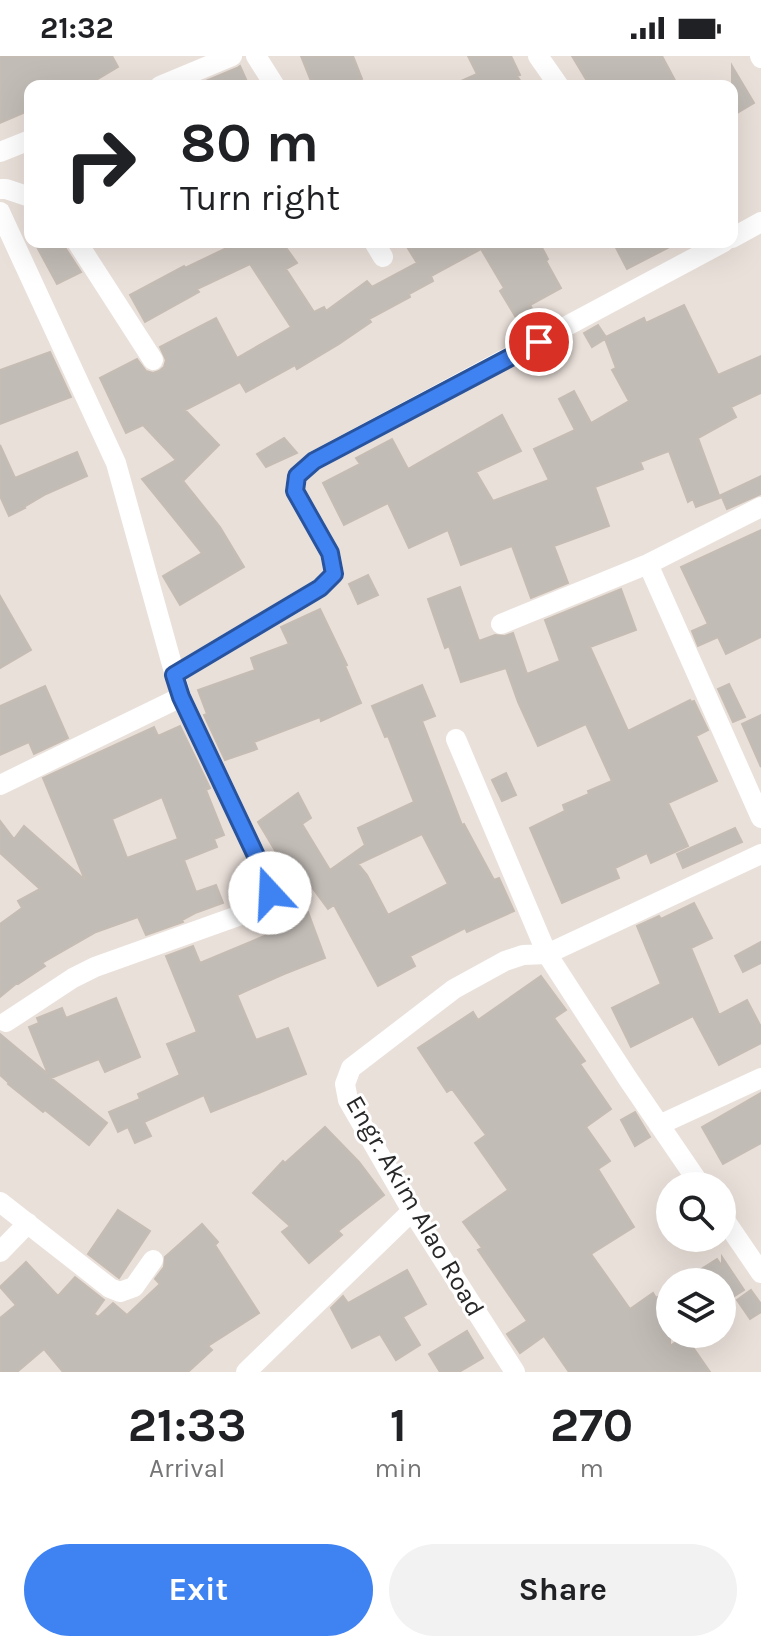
<!DOCTYPE html>
<style>
:root{--surface:#fff;--page:#f2f2f2;--text:#202124;--muted:#757577;--accent:#3f82f2}
body{margin:0;font-family:Karla,sans-serif;background:var(--page);color:var(--text);height:100vh;display:flex;flex-direction:column;font-size:30px;white-space:nowrap}
*{box-sizing:border-box;margin:0}
p{font-size:26px;color:var(--muted)}
.icon{flex:none;width:44px;height:44px;fill:none;stroke:currentColor;stroke-width:2;stroke-linecap:round;stroke-linejoin:round}
.map{position:relative;height:1316px;overflow:hidden}
.sheet{display:flex;flex-direction:column;background:var(--surface);flex:1}
.sheet>*{flex:none}
.guide{position:absolute;left:24px;top:24px;width:714px;height:168px;border-radius:16px;box-shadow:0 8px 32px #0002;background:#fff;color:var(--text);overflow:hidden}
.controls{position:absolute;left:656px;top:1116px;display:grid;gap:16px}
.controls a{display:grid;place-items:center;width:80px;height:80px;border-radius:50%;background:var(--surface);box-shadow:0 8px 32px #0002;font-size:40px}
.pin{position:absolute;display:grid;place-items:center;width:68px;height:68px;color:#fff;margin:-34px;border:4px solid #fff;border-radius:50%;box-shadow:0 2px 8px #0007}
.me{position:absolute;width:88px;margin:-44px;rotate:340deg;stroke-linejoin:round;filter:drop-shadow(0 0 6px #0008)}
.turn{display:flex;align-items:center;gap:28px;height:168px;padding:0 24px;font-size:36px}
.turn .icon{width:104px;height:104px;stroke-width:2.5}
.turn b{display:block;font-size:56px;line-height:68px}
.eta{display:flex;justify-content:space-evenly;align-items:center;height:136px;text-align:center}
.eta b{font-size:48px;font-weight:700;line-height:56px}
.button{display:flex;gap:16px;margin-top:auto;padding:16px 24px}
.button a{flex:1;height:92px;border-radius:48px;background:var(--accent);color:#fff;font-size:32px;font-weight:700;line-height:92px;text-align:center}
.button a+a{background:var(--page);color:var(--text)}
.status{display:flex;justify-content:space-between;align-items:center;height:56px;padding:0 40px;background:var(--surface);direction:ltr}
.status svg{height:22px;fill:currentColor}
.map>svg:first-child{display:block}
.building{fill:#c2bcb6;stroke:#c5bcb4;stroke-width:2;fill-rule:evenodd}
.lines{fill:none;stroke-linecap:round;stroke-linejoin:round}
.minor{stroke:#fff;stroke-width:20}
.route-casing{stroke:#29549d;stroke-width:20}
.route{stroke:#3f82f2;stroke-width:14}
.labels{text-anchor:middle;dominant-baseline:central;stroke-width:6;stroke-linejoin:round;paint-order:stroke}
.street-label{font-size:26px;fill:#282828;stroke:#fff}
</style>
<div class="status"><b>21:32</b><svg viewBox="0 0 49 12"><path d="M0 12V9h3v3zM5 12V6h3v6zM10 12V3h3v9zM15 12V0h3v12zM26 1h20v11H26zM47 4h2v5h-2z"/></svg></div>
<div class="map">
<svg width="761" height="1316" viewBox="0 0 761 1316">
<rect width="100%" height="100%" fill="#eae0da"/>
<path class="building" d="M0,0H112L118,11L86,30H30V54L0,67Z
M301,0H353L362,23L342,30H313Z
M468,0H511L520,19L517,20L524,30H450L477,18Z
M572,0H662L678,30H590Z
M240,10L249,30H194L237,12Z
M732,10L754,47L732,60Z
M47,186H64L66,193L81,216L57,228L37,191Z
M239,186H282L297,207L286,213L314,256L324,251L326,255L367,225L372,231L417,207L404,186H539L548,203L546,205L561,232L530,249L540,266L524,275L500,235L504,232L481,193L431,220L433,225L409,238L410,241L369,263L371,266L339,288L297,313L295,309L246,336L240,326L185,354L219,389L183,425L220,471L244,511L180,549L163,520L202,497L142,423L176,404L143,369L126,377L100,322L137,303L146,315L153,317L159,315L164,311L166,304L160,291L216,262L237,302L291,271L250,208L197,233L199,236L145,266L130,239L184,210L185,212Z
M613,186H679L627,213Z
M684,249L718,319L761,300V337L731,351L736,361L698,382L720,442L696,451L693,443L688,446L669,395L640,406L643,413L595,431L609,470L554,490L568,527L531,542L512,490L461,509L448,474L409,492L388,447L344,469L323,427L360,408L356,402L392,383L408,413L502,359L521,395L476,416L493,445L549,424L534,393L575,374L559,343L574,335L591,367L629,345L612,314L616,312L605,283L592,291L584,277L598,269L606,281L644,262L646,267Z
M50,296L71,341L0,368V314Z
M284,382L297,397L266,411L257,398Z
M0,389L15,422L77,396L87,420L46,438L24,451L25,452L9,460L0,440Z
M761,420V438L727,453L721,439Z
M761,474V581L726,598L718,581L698,590L692,575L708,568L681,511Z
M368,519L378,539L358,548L349,528Z
M460,531L479,585L495,579L505,580L513,577L527,618L560,605L545,564L621,533L636,574L590,591L628,675L690,644L691,646L694,645L708,674L696,680L717,725L668,747L688,790L651,807L647,797L615,812L619,822L562,847L530,772L565,755L563,749L589,738L588,735L612,725L586,668L538,690L518,646L506,612L461,626L449,590L445,592L428,543Z
M0,540L31,594L0,612Z
M320,553L347,609L345,610L361,647L321,665L320,661L254,686L257,693L225,704L204,659L207,658L198,634L255,614L251,602L289,588L281,571Z
M729,628L745,661L733,666L718,633Z
M422,629L435,660L422,665L462,769L464,768L494,824L499,822L514,855L467,876L465,872L410,900L415,910L378,930L334,849L328,853L297,811L288,816L258,766L298,737L311,762L302,768L330,814L365,789L358,772L414,746L388,680L385,681L372,650ZM422,778L448,828L388,859L367,819L358,808Z
M45,630L68,682L34,698L29,686L0,699V650Z
M761,659V711L742,668Z
M180,670L210,732L206,734L224,779L214,783L217,791L184,804L196,836L216,829L223,847L195,857L182,864L183,866L146,879L138,861L96,876L42,907L45,910L18,928L17,927L0,941V868L22,852L18,845L40,833L0,797V765L14,783L24,770L85,824L43,722L154,671L158,680ZM162,741L178,783L127,802L112,763Z
M506,717L516,739L502,745L492,724Z
M735,772L742,786L683,812L677,798Z
M694,847L712,882L691,892L719,959L747,944L761,971V987L719,1009L693,960L631,991L612,952L661,928L637,870L659,860L661,863Z
M308,856L325,902L284,918L237,939L256,984L288,972L306,1018L211,1056L204,1039L144,1066L151,1080L135,1087L128,1071L118,1076L109,1056L140,1043L138,1038L180,1019L167,988L197,976L166,900L193,890L200,907L286,871L284,865Z
M761,886V907L743,916L735,900Z
M541,920L566,954L554,962L585,1005L580,1008L611,1053L586,1071L610,1105L598,1113L634,1171L591,1198L630,1253L653,1237L656,1242L670,1233V1290L685,1280L710,1316H569L544,1280L520,1297L507,1278L527,1265L478,1194L482,1192L463,1166L508,1134L475,1087L486,1079L452,1033L447,1036L418,992L473,956L478,964Z
M116,942L140,1001L105,1016L99,1003L51,1022L107,1067L89,1089L45,1054L43,1056L8,1028L9,1027L0,1019V978L48,1018L29,971L39,967L37,962L62,952L66,962Z
M761,1037V1087L723,1108L702,1071Z
M635,1056L650,1081L635,1090L621,1064Z
M325,1071L359,1106L384,1139L338,1175L342,1179L309,1207L282,1176L290,1170L253,1137L283,1105L285,1107Z
M118,1154L150,1175L119,1222L88,1198Z
M202,1168L218,1186L215,1189L259,1257L208,1290L212,1294L188,1316H63L44,1293L17,1316H0V1262L16,1249L0,1231L26,1206L58,1240L75,1221L104,1244L94,1258L98,1261L113,1247L127,1259L160,1228L155,1223L164,1211L165,1201Z
M722,1201L744,1234L722,1248V1226H681L717,1203L722,1210Z
M407,1214L426,1248L403,1261L420,1289L396,1304L380,1278L352,1292L331,1252L343,1240L348,1247Z
M751,1234L761,1248V1256L750,1263L737,1244Z
M467,1275L483,1302L459,1316H440L429,1298Z"/>
<g class="lines">
<path class="minor" d="M256,0L275,30
M538,0L559,30
M760,0L761,2
M160,30L232,0
M0,96L30,84
M0,133H6L30,141
M0,156L116,407L181,641L267,823C271,844 267,845 249,856L95,911L73,922L6,966
M732,182L761,166
M77,186L153,304
M374,186L383,201
M648,508L761,762
M501,568L648,508L761,451
M174,619L320,532L334,518L330,497L295,435L297,420L314,405L724,186
M456,683L547,898L628,1023L701,1130
M0,729L181,641
M659,1069L761,1022
M0,1146L110,1232L120,1236L134,1231L153,1204
M722,1160L761,1217
M0,1196L28,1167
M246,1316L412,1155
M515,1316L412,1155L348,1044L345,1028L351,1012L454,933L505,905L523,899L547,898L761,798"/>
</g>
<g class="lines">
<g class="route-casing">
<path id="route" d="M270,837L267,823L181,641L174,619L320,532L334,518L330,497L295,435L297,420L314,405L539,286"/>
</g>
<use href="#route" class="route"/>
</g>
<g class="labels">
<g class="street-label">
<text transform="translate(415 1150) rotate(60)">Engr. Akim Alao Road</text>
</g>
</g>
</svg>
<div class="controls">
<a><svg class="icon" aria-label="search" viewBox="0 0 24 24"><circle cx="10" cy="10" r="6"/><path d="M15 15l6 6"/></svg></a>
<a><svg class="icon" aria-label="layers" viewBox="0 0 24 24"><path d="M12 4l9 5-9 5-9-5zM3 14l9 5 9-5"/></svg></a>
</div>
<div class="pin" style="left:539px;top:286px;background:#d93025"><svg class="icon" aria-label="arrive" viewBox="0 0 24 24"><path d="M6 21V4h12l-3 4 3 4H6"/></svg></div>
<svg class="me" style="left:270px;top:837px" viewBox="-20 -20 40 40"><circle r="19" fill="#fff"/><path d="M0-13L10 11 0 6-10 11z" fill="#3f82f2"/></svg>
<div class="guide">
<div class="turn"><svg class="icon" aria-label="right" viewBox="0 0 24 24"><path d="M7 20v-9h11M14 6l5 5-5 5"/></svg><div><b>80 m</b>Turn right</div></div>
</div>
</div>
<section class="sheet">
<div class="eta">
<div><b>21:33</b><p>Arrival</p></div>
<div><b>1</b><p>min</p></div>
<div><b>270</b><p>m</p></div>
</div>
<div class="button"><a>Exit</a><a>Share</a></div>
</section>
